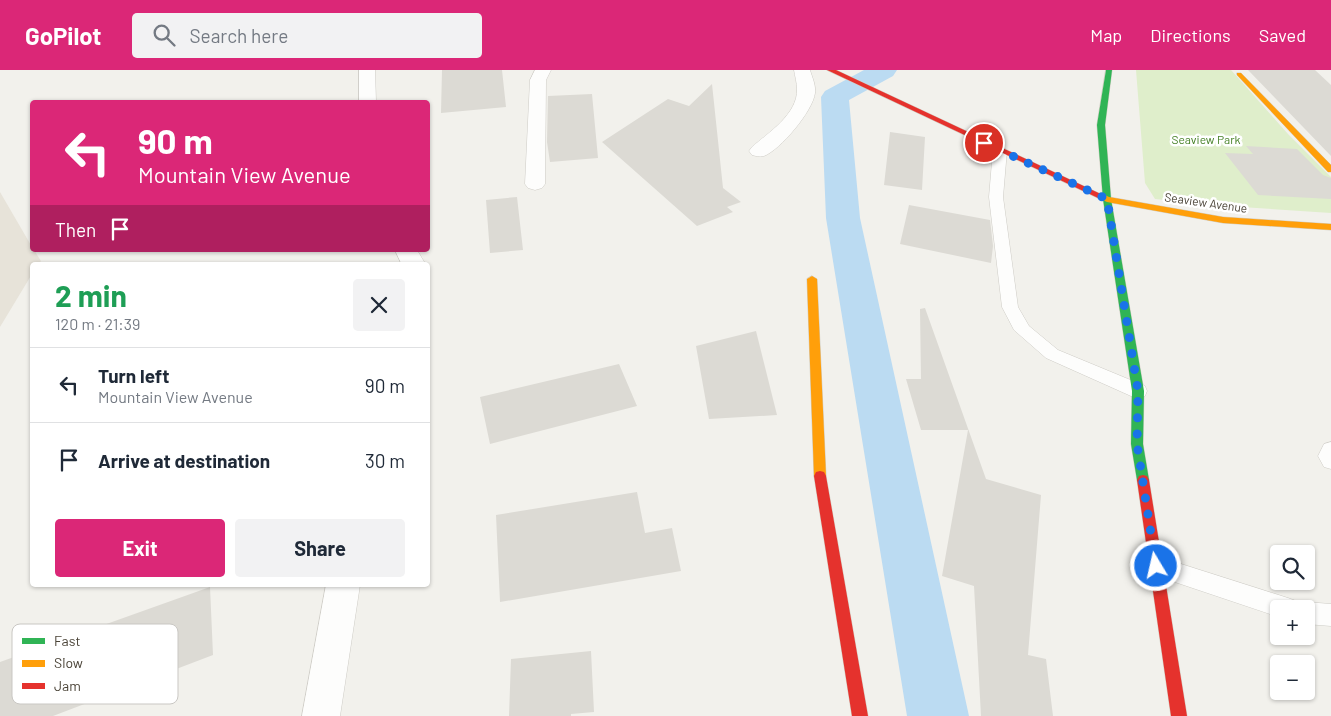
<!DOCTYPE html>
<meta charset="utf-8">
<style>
:root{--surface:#fff;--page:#f2f2f3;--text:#1f2937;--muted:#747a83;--line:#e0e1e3;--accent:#db2777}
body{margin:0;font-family:Barlow,sans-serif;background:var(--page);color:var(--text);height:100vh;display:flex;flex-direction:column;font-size:19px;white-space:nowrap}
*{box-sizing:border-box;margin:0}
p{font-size:16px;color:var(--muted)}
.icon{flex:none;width:28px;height:28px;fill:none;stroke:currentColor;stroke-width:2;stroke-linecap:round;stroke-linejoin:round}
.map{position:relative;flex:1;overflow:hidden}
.panel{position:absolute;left:30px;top:192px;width:400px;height:325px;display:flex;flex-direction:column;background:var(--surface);border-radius:5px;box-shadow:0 1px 4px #0004}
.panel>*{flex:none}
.guide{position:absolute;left:30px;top:30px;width:400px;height:152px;border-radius:5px;box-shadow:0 1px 4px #0004;background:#db2777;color:#fff;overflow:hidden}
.tools{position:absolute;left:1270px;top:475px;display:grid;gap:10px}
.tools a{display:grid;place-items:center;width:45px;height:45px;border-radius:5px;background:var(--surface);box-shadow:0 1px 4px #0004;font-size:25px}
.pin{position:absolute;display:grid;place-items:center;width:42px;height:42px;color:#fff;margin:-21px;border:2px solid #fff;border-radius:50%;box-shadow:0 1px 5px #0007}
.me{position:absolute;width:55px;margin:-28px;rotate:351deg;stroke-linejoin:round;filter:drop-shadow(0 0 4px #0008)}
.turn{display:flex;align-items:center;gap:18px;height:105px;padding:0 25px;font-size:22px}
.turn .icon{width:65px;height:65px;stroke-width:2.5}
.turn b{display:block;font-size:35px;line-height:42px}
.then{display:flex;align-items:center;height:48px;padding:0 25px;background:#0003;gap:10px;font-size:19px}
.round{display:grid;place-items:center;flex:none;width:52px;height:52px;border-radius:5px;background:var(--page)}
.head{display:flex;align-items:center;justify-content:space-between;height:85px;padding:0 25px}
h1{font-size:30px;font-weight:700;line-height:38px;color:#1e9e55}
.action{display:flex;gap:10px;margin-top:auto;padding:10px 25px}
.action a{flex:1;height:58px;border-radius:5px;background:var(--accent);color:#fff;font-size:20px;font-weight:700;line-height:58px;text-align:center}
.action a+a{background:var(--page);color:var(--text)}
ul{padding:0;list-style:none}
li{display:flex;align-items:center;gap:15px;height:75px;padding:0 25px;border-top:1px solid var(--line)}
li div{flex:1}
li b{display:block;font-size:19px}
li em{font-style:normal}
header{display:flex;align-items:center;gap:30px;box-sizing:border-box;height:70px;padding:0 25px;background:var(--accent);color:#fff}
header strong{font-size:24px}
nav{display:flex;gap:28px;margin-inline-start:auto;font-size:18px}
.search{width:350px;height:45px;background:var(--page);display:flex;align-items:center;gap:12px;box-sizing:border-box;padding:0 18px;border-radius:5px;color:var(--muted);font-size:19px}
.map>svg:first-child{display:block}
.residential{fill:#e7e3d9}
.green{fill:#dfeecb}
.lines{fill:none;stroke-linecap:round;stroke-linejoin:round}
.canal{fill:#bbdbf2;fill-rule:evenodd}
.building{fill:#dcdad4}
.lane-casing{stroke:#ceccc6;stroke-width:1}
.street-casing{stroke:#ceccc6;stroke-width:1}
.fast-casing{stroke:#d2cec3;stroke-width:1}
.slow-casing{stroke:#d2cec3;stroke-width:1}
.jam-casing{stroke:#d2cec3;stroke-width:1}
.lane{fill:#fdfdfc;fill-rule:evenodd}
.street{fill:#fdfdfc;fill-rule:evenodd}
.fast{fill:#30b455;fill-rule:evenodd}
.slow{fill:#ff9f0a;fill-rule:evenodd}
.jam{fill:#e5322d;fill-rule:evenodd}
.route{stroke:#1a73e8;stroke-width:9;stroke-dasharray:0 16.2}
.labels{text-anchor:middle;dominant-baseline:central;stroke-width:5;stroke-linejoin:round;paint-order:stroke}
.far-park-label{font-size:12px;fill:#458026;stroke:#fff}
.far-street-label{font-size:12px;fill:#4a4337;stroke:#fff}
.key{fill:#fff;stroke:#c9c7c3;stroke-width:1}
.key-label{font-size:14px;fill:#4a4337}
</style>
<header>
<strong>GoPilot</strong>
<div class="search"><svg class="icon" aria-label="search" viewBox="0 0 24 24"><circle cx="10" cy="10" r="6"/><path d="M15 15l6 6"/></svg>Search here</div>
<nav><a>Map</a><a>Directions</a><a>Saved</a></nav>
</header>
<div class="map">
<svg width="1331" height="646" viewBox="0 0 1331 646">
<rect width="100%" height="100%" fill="#f2f1ec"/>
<path class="residential" d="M0,122L32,177V180H34L41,191L38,195H32V204L0,257Z"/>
<path class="green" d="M1136,0H1231L1288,64L1331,107V143L1226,136L1155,129L1145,113Z"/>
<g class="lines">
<path class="canal" d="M864,0H897L893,6L849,30L860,148L969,646H907L826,148L821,27L825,21Z"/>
</g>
<path class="building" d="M442,0H502L506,37L441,43Z
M1248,0H1315L1331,15V86Z
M712,14L723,118L741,132L727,137L733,142L697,156L602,72L668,29L689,36Z
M592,24L598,88L550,92L547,72L548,26Z
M890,62L925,67L922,120L884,115Z
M1246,76L1297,79L1323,105L1331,108V129L1258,125L1225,83L1253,84Z
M517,127L523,180L490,183L486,130Z
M909,135L990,150L993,176L991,193L900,174Z
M925,238L986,409L1041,425L1028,585L1046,589L1053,646H981L974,516L942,506L968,360H921L906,309H921L920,239Z
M756,261L777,345L709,349L696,276Z
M619,294L637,336L490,374L480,327Z
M637,422L645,463L672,458L681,501L500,532L496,445Z
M210,517L213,585L53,646H0V592Z
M591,581L594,642L571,644V646H509L511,589Z"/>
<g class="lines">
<g class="lane-casing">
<path id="lane" d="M1000,76L1007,80L1003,127L1018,237L1029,256L1058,280L1145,316L1147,321L1145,326L1138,328L1131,326L1046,288L1014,260L1002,237L989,127L993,80Z
M1331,372V399L1324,397L1318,386L1324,374Z
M1156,486L1288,528L1296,531L1298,535L1306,532L1331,534V556L1306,554V539H1279V547L1148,503L1145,496L1148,489Z"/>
</g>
<g class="street-casing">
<path id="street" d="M359,0H375L376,32H359Z
M535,0H551L546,10L545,114L542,118L535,120L528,118L525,114L530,10Z
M794,0H810C812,7 816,15 815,23C813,41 780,80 764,86C759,87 756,86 752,85L749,81L752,77C768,63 798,44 797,19C797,13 795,6 794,0Z
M395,180H417L426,195H402Z
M326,515H360L340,646H302Z"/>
</g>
<g class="fast-casing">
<path id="fast" d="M1106,0H1112L1105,55L1111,129L1144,321L1143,374L1149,410L1147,414L1143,415L1139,414L1137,410L1131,374L1132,321L1103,129L1097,55Z"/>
</g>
<g class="slow-casing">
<path id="slow" d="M1237,3H1241L1331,95V102H1328L1237,5Z
M1101,123L1109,127L1223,147L1331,154V160L1223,153L1107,132L1098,128V124Z
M812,206L817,209L826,406L824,410L820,411L816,410L814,406L807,209Z"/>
</g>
<g class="jam-casing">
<path id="jam" d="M827,0H836L1105,126L1104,128H1098Z
M820,401L824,402L826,406L868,646H852L814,406L816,402Z
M1143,405L1147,406L1149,410L1187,646H1171L1137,410L1139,406Z"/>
</g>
<use href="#lane" class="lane"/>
<use href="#street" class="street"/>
<use href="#fast" class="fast"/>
<use href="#slow" class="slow"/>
<use href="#jam" class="jam"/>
</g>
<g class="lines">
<path class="route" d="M984,73L1107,129L1138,321L1137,374L1156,496"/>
</g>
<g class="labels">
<g class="far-park-label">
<text x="1206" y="69">Seaview Park</text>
</g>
<g class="far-street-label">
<text transform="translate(1206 132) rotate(8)">Seaview Avenue</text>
</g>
</g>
<rect x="12" y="554" width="166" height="80" rx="8" class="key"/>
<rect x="22" y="568" width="23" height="6" fill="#30b455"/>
<rect x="22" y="590" width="23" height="7" fill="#ff9f0a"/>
<rect x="22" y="613" width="23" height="6" fill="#e5322d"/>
<g class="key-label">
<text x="54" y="576">Fast</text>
<text x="54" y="598">Slow</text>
<text x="54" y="621">Jam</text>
</g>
</svg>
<div class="tools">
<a><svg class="icon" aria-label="search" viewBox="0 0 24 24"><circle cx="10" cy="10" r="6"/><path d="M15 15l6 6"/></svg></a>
<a>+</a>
<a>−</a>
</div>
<div class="pin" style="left:984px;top:73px;background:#d93025"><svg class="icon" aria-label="arrive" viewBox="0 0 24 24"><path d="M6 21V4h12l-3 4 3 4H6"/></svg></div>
<svg class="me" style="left:1156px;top:496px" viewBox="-20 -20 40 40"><circle r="17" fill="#1a73e8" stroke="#fff" stroke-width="3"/><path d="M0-11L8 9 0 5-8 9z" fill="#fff"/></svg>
<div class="guide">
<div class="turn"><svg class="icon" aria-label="left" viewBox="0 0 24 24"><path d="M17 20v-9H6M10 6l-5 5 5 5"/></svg><div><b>90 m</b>Mountain View Avenue</div></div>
<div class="then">Then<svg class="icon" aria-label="arrive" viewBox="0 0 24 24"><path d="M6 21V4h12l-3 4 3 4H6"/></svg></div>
</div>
<section class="panel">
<div class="head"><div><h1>2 min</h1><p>120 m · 21:39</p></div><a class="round"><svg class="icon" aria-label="close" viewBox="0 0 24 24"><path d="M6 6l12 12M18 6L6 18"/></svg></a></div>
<ul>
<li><svg class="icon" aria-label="left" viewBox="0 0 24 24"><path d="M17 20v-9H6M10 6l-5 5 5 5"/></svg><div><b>Turn left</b><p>Mountain View Avenue</p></div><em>90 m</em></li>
<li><svg class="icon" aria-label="arrive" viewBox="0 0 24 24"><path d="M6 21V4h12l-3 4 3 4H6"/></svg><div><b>Arrive at destination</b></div><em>30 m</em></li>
</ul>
<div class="action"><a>Exit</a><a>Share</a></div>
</section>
</div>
